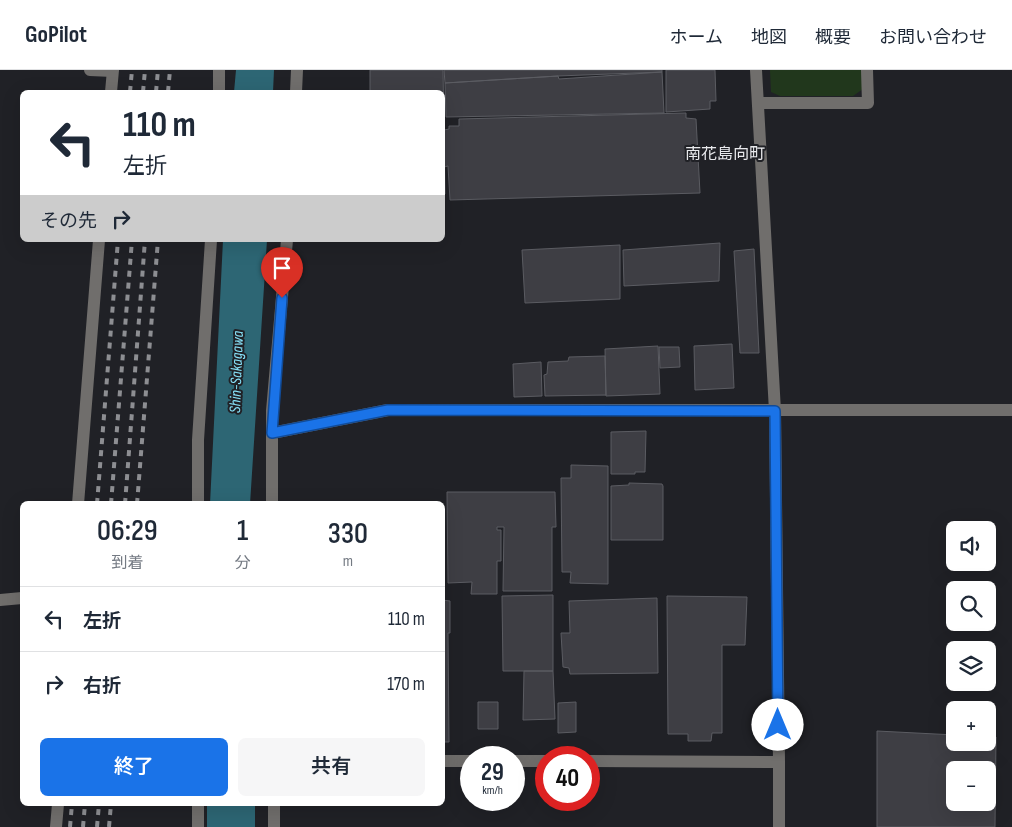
<!DOCTYPE html>
<html lang="ja">
<meta charset="utf-8">
<style>
:root{--surface:#fff;--page:#f6f6f7;--text:#1f2937;--muted:#747a83;--line:#e0e1e3;--accent:#1a73e8}
body{margin:0;font-family:"Sofia Sans Condensed","Noto Sans JP",sans-serif;background:var(--page);color:var(--text);height:100vh;display:flex;flex-direction:column;font-size:19px;white-space:nowrap}
*{box-sizing:border-box;margin:0}
p{font-size:16px;color:var(--muted)}
.icon{flex:none;width:28px;height:28px;fill:none;stroke:currentColor;stroke-width:2;stroke-linecap:round;stroke-linejoin:round}
.map{position:relative;flex:1;overflow:hidden}
.drawer{position:absolute;left:20px;top:431px;width:425px;height:305px;display:flex;flex-direction:column;background:var(--surface);border-radius:8px;box-shadow:0 5px 20px #0002}
.drawer>*{flex:none}
.top-card{position:absolute;left:20px;top:20px;width:425px;height:152px;border-radius:8px;box-shadow:0 5px 20px #0002;background:#fff;color:var(--text);overflow:hidden}
.fabs{position:absolute;left:946px;top:451px;display:grid;gap:10px}
.fabs a{display:grid;place-items:center;width:50px;height:50px;border-radius:8px;background:var(--surface);box-shadow:0 5px 20px #0002;font-size:25px}
.speed{position:absolute;left:460px;top:676px;display:flex;gap:10px;font-size:25px;font-weight:700;text-align:center}
.speed>*{display:grid;place-content:center;width:65px;height:65px;border-radius:50%;background:var(--surface);box-shadow:0 5px 20px #0002;line-height:1}
.speed small{font-size:12px;font-weight:400}
.speed .limit{border:8px solid #d22;background:#fff;color:#111}
.pin{position:absolute;display:grid;place-items:center;width:42px;height:42px;color:#fff;margin:-51px -21px;border-radius:50% 50% 50% 0;rotate:-45deg;box-shadow:0 0 5px #0007}
.pin .icon{rotate:45deg}
.me{position:absolute;width:55px;margin:-28px;rotate:0deg;stroke-linejoin:round;filter:drop-shadow(0 0 4px #0008)}
.turn{display:flex;align-items:center;gap:18px;height:105px;padding:0 20px;font-size:22px}
.turn .icon{width:65px;height:65px;stroke-width:2.5}
.turn b{display:block;font-size:35px;line-height:42px}
.then{display:flex;align-items:center;height:48px;padding:0 20px;background:#0003;gap:10px;font-size:19px}
.eta{display:flex;justify-content:space-evenly;align-items:center;height:85px;text-align:center}
.eta b{font-size:30px;font-weight:600;line-height:35px}
.button{display:flex;gap:10px;margin-top:auto;padding:10px 20px}
.button a{flex:1;height:58px;border-radius:8px;background:var(--accent);color:#fff;font-size:20px;font-weight:600;line-height:58px;text-align:center}
.button a+a{background:var(--page);color:var(--text)}
ul{padding:0;list-style:none}
li{display:flex;align-items:center;gap:15px;height:65px;padding:0 20px;border-top:1px solid var(--line)}
li div{flex:1}
li b{display:block;font-size:19px}
li em{font-style:normal}
header{display:flex;align-items:center;gap:30px;box-sizing:border-box;height:70px;padding:0 25px;background:var(--surface);border-bottom:1px solid var(--line)}
header strong{font-size:24px}
nav{display:flex;gap:28px;margin-inline-start:auto;font-size:18px}
.map>svg:first-child{display:block}
.green{fill:#21371c}
.water{fill:#2d6674}
.building{fill:#3e3e44;stroke:#5b5c62;fill-rule:evenodd}
.lines{fill:none;stroke-linecap:round;stroke-linejoin:round}
.minor{stroke:#706e6c;stroke-width:12}
.rail{stroke:#8d8e92;stroke-width:4;stroke-dasharray:6 6;stroke-linecap:butt}
.route-casing{stroke:#114b97;stroke-width:12}
.route{stroke:#1a73e8;stroke-width:9}
.labels{text-anchor:middle;dominant-baseline:central;stroke-width:4;stroke-linejoin:round;paint-order:stroke}
.neighbourhood-label{font-size:16px;fill:#e8e9ec;stroke:#202126}
.water-label{font-size:16px;font-style:italic;fill:#88e3fa;stroke:#202126}
</style>
<header>
<strong>GoPilot</strong>
<nav><a>ホーム</a><a>地図</a><a>概要</a><a>お問い合わせ</a></nav>
</header>
<div class="map">
<svg width="1012" height="757" viewBox="0 0 1012 757">
<rect width="100%" height="100%" fill="#202126"/>
<path class="green" d="M770,0H863V19L853,26H780L771,22Z"/>
<path class="water" d="M236,0H274L273,22H234Z
M223,170H267L250,434H210Z
M207,734H255V757H207Z"/>
<path class="building" d="M370,0H443L445,124H442V22H370Z
M444,0H662V2L558,6L445,13Z
M666,0H715L716,31H710V39L666,42Z
M662,2L664,43L446,47L445,13L558,6L559,9Z
M686,43V48L696,49L700,123L450,130L448,96L444,97V60L449,59V56H459V49Z
M720,173L719,211L624,216L623,180Z
M620,175V229L525,233L522,180Z
M754,179L759,283H740L734,181Z
M732,274L734,318L695,320L694,276Z
M658,276L660,324L606,326L605,279Z
M659,277H679L680,297L660,298Z
M605,286L606,325L545,326L544,305L547,304L548,292L568,291L569,287Z
M541,292L542,326L514,327L513,294Z
M646,361L645,402H635V404H611V362Z
M571,395L608,396V514L570,513L571,502H562L561,408H571Z
M629,413L662,414L663,416V470H611V416L629,415Z
M447,422H555L556,457H552V521H503L504,457H497V460H501V491H497V524H471L472,512L448,513Z
M553,525V601H503L502,526Z
M667,526L747,527L745,575H722V663H712L711,671H688V664H668Z
M657,528L658,603L570,604L569,598L563,597L561,563H570L569,531Z
M442,530L450,531V563H448L449,672H442Z
M524,601H553L555,649L523,650Z
M478,632H498V659H478Z
M576,632V662L558,663V633Z
M877,661L955,665V672H988V667H996L995,757H877ZM955,700H988V732H955Z"/>
<g class="lines">
<path class="minor" d="M90,0L113,1
M111,22L113,0
M219,22V0
M296,22L297,0
M759,33H868L867,0
M272,363L388,340H1012
M78,434L99,170
M198,434V370L211,170
M272,434V341L287,170
M0,530L22,528
M442,691H471
M514,691H546
M589,691L779,692L775,341L756,0
M56,757L58,734
M198,757V734
M274,757V734
M779,757V692"/>
<path class="rail" d="M130,22L132,0
M143,22L145,0
M156,22L158,0
M168,22L170,0
M97,434L118,170
M111,434L132,170
M125,434L145,170
M137,434L158,170
M70,757L72,734
M83,757L85,734
M97,757L99,734
M109,757L111,734"/>
</g>
<g class="lines">
<g class="route-casing">
<path id="route" d="M282,228L272,363L388,340L775,341L778,655"/>
</g>
<use href="#route" class="route"/>
</g>
<g class="labels">
<g class="neighbourhood-label">
<text x="725" y="84">南花島向町</text>
</g>
<g class="water-label">
<text transform="translate(237 302) rotate(-88)">Shin-Sakagawa</text>
</g>
</g>
</svg>
<div class="fabs">
<a><svg class="icon" aria-label="sound" viewBox="0 0 24 24"><path d="M4 9h4l5-4v14l-5-4H4zM17 9q2 3 0 6"/></svg></a>
<a><svg class="icon" aria-label="search" viewBox="0 0 24 24"><circle cx="10" cy="10" r="6"/><path d="M15 15l6 6"/></svg></a>
<a><svg class="icon" aria-label="layers" viewBox="0 0 24 24"><path d="M12 4l9 5-9 5-9-5zM3 14l9 5 9-5"/></svg></a>
<a>+</a>
<a>−</a>
</div>
<div class="speed"><div>29<small>km/h</small></div><div class="limit">40</div></div>
<div class="pin" style="left:282px;top:228px;background:#d93025"><svg class="icon" aria-label="arrive" viewBox="0 0 24 24"><path d="M6 21V4h12l-3 4 3 4H6"/></svg></div>
<svg class="me" style="left:778px;top:655px" viewBox="-20 -20 40 40"><circle r="19" fill="#fff"/><path d="M0-13L10 11 0 6-10 11z" fill="#1a73e8"/></svg>
<div class="top-card">
<div class="turn"><svg class="icon" aria-label="left" viewBox="0 0 24 24"><path d="M17 20v-9H6M10 6l-5 5 5 5"/></svg><div><b>110 m</b>左折</div></div>
<div class="then">その先<svg class="icon" aria-label="right" viewBox="0 0 24 24"><path d="M7 20v-9h11M14 6l5 5-5 5"/></svg></div>
</div>
<section class="drawer">
<div class="eta">
<div><b>06:29</b><p>到着</p></div>
<div><b>1</b><p>分</p></div>
<div><b>330</b><p>m</p></div>
</div>
<ul>
<li><svg class="icon" aria-label="left" viewBox="0 0 24 24"><path d="M17 20v-9H6M10 6l-5 5 5 5"/></svg><div><b>左折</b></div><em>110 m</em></li>
<li><svg class="icon" aria-label="right" viewBox="0 0 24 24"><path d="M7 20v-9h11M14 6l5 5-5 5"/></svg><div><b>右折</b></div><em>170 m</em></li>
</ul>
<div class="button"><a>終了</a><a>共有</a></div>
</section>
</div>
